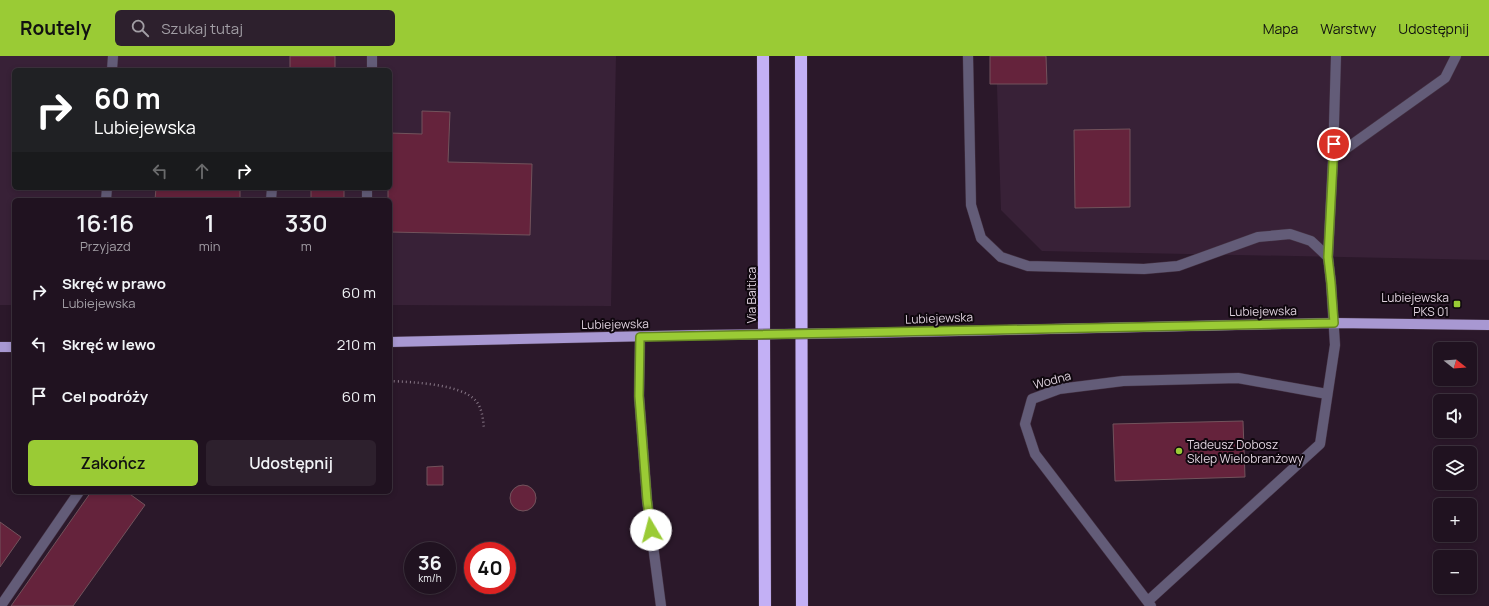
<!DOCTYPE html>
<html lang="pl">
<meta charset="utf-8">
<style>
:root{--surface:#201220;--page:#2d202d;--text:#f1f3f6;--muted:#a29ea5;--line:#3d323e;--accent:#9acb35}
body{margin:0;font-family:Manrope,sans-serif;background:var(--page);color:var(--text);height:100vh;display:flex;flex-direction:column;font-size:15px;white-space:nowrap}
*{box-sizing:border-box;margin:0}
p{font-size:13px;color:var(--muted)}
.icon{flex:none;width:22px;height:22px;fill:none;stroke:currentColor;stroke-width:2;stroke-linecap:round;stroke-linejoin:round}
.map{position:relative;flex:1;overflow:hidden}
.sheet{position:absolute;left:12px;top:142px;width:380px;height:296px;display:flex;flex-direction:column;background:var(--surface);border-radius:6px;box-shadow:0 2px 6px #0003,0 0 0 1px var(--line)}
.sheet>*{flex:none}
.guide{position:absolute;left:12px;top:12px;width:380px;height:122px;border-radius:6px;box-shadow:0 2px 6px #0003,0 0 0 1px var(--line);background:#202124;color:#fff;overflow:hidden}
.needle{width:26px;rotate:107deg}
.tools{position:absolute;left:1433px;top:286px;display:grid;gap:8px}
.tools a{display:grid;place-items:center;width:44px;height:44px;border-radius:6px;background:var(--surface);box-shadow:0 2px 6px #0003,0 0 0 1px var(--line);font-size:20px}
.speed{position:absolute;left:404px;top:486px;display:flex;gap:8px;font-size:20px;font-weight:700;text-align:center}
.speed>*{display:grid;place-content:center;width:52px;height:52px;border-radius:50%;background:var(--surface);box-shadow:0 2px 6px #0003,0 0 0 1px var(--line);line-height:1}
.speed small{font-size:10px;font-weight:400}
.speed .limit{border:6px solid #d22;background:#fff;color:#111}
.pin{position:absolute;display:grid;place-items:center;width:34px;height:34px;color:#fff;margin:-17px;border:2px solid #fff;border-radius:50%;box-shadow:0 1px 4px #0007}
.me{position:absolute;width:44px;margin:-22px;rotate:352deg;stroke-linejoin:round;filter:drop-shadow(0 0 3px #0008)}
.turn{display:flex;align-items:center;gap:14px;height:84px;padding:0 16px;font-size:18px}
.turn .icon{width:52px;height:52px;stroke-width:2.5}
.turn b{display:block;font-size:28px;line-height:34px}
.lanes{display:flex;align-items:center;height:38px;padding:0 16px;background:#0003;justify-content:center;gap:20px;direction:ltr}
.lanes .off{opacity:.35}
.eta{display:flex;justify-content:space-evenly;align-items:center;height:68px;text-align:center}
.eta b{font-size:24px;font-weight:600;line-height:28px}
.cta{display:flex;gap:8px;margin-top:auto;padding:8px 16px}
.cta a{flex:1;height:46px;border-radius:6px;background:var(--accent);color:#111;font-size:16px;font-weight:600;line-height:46px;text-align:center}
.cta a+a{background:var(--page);color:var(--text)}
ul{padding:0;list-style:none}
li{display:flex;align-items:center;gap:12px;height:52px;padding:0 16px}
li div{flex:1}
li b{display:block;font-size:15px}
li em{font-style:normal}
header{display:flex;align-items:center;gap:24px;box-sizing:border-box;height:56px;padding:0 20px;background:var(--accent);color:#111}
header strong{font-size:19px}
nav{display:flex;gap:22px;margin-inline-start:auto;font-size:14px}
.search{width:280px;height:36px;background:var(--page);display:flex;align-items:center;gap:10px;box-sizing:border-box;padding:0 14px;border-radius:6px;color:var(--muted);font-size:15px}
.map>svg:first-child{display:block}
.built{fill:#382137;fill-rule:evenodd}
.building{fill:#65233c;stroke:#72535c}
.lines{fill:none;stroke-linecap:round;stroke-linejoin:round}
.minor-casing{stroke:#443243;stroke-width:11}
.major-casing{stroke:#443243;stroke-width:11}
.highway-casing{stroke:#443243;stroke-width:13}
.path{stroke:#867685;stroke-width:2.5;stroke-dasharray:1 3;stroke-linecap:butt}
.minor{stroke:#635c78;stroke-width:10}
.major{stroke:#a898d2;stroke-width:10}
.highway{stroke:#c3b0f5;stroke-width:12}
.major-bridge-casing{stroke:#443243;stroke-width:11;stroke-linecap:butt}
.major-bridge{stroke:#a898d2;stroke-width:10}
.route-casing{stroke:#648422;stroke-width:10}
.route{stroke:#9acb35;stroke-width:7}
.poi-dot{fill:#9acb35;stroke:#0f070e;stroke-width:1.5}
.labels{text-anchor:middle;dominant-baseline:central;stroke-width:4;stroke-linejoin:round;paint-order:stroke}
.street-label{font-size:12px;fill:#dfd2de;stroke:#0f070e}
.poi-label{font-size:12px;fill:#dfd2de;stroke:#0f070e;text-anchor:end}
</style>
<header>
<strong>Routely</strong>
<div class="search"><svg class="icon" aria-label="search" viewBox="0 0 24 24"><circle cx="10" cy="10" r="6"/><path d="M15 15l6 6"/></svg>Szukaj tutaj</div>
<nav><a>Mapa</a><a>Warstwy</a><a>Udostępnij</a></nav>
</header>
<div class="map">
<svg width="1489" height="550" viewBox="0 0 1489 550">
<rect width="100%" height="100%" fill="#2b182a"/>
<path class="built" d="M0,0H616L611,250L390,249V144H14V249H0ZM14,14H390V132H14Z
M996,0H1489V204L1042,195L1001,154Z"/>
<path class="building" d="M290,0H335V14H290Z
M990,0H1046L1047,28H990Z
M422,55L450,56L448,106L532,108L530,179L390,176V144H388V132H390V77L422,78Z
M1130,73V151L1075,152L1074,74Z
M156,132H240V144H155Z
M311,132H344V142H311Z
M1243,365L1245,421L1115,425L1113,368Z
M443,410V429H427V411Z
M510 442a13 13 0 1 1 26 0a13 13 0 1 1-26 0Z
M91,436H127L145,449L73,550H11Z
M0,466L21,481L0,511Z"/>
<g class="lines">
<g class="minor-casing">
<path id="minor" d="M968,0L971,149L981,182L1001,201L1028,210L1144,213L1178,210L1258,181L1290,178L1311,185L1328,201L1331,227L1335,289L1320,388L1148,545
M112,14L113,0
M372,14V0
M1333,102L1445,22L1456,0
M106,144L107,132
M271,144L272,132
M367,144V132
M1328,201L1333,102L1336,0
M640,281L639,340L647,444L661,550
M2,548L79,436
M1151,550L1035,398L1025,368L1032,343L1059,333L1123,325L1238,322L1327,338"/>
</g>
<g class="major-casing">
<path id="major" d="M866,277L1334,267L1489,269
M390,286L698,279
M0,291H14"/>
</g>
<g class="highway-casing">
<path id="highway" d="M763,0L765,550
M801,0L802,550"/>
</g>
<path class="path" d="M390,325C412,326 462,328 476,345C482,352 483,363 484,372"/>
<use href="#minor" class="minor"/>
<use href="#major" class="major"/>
<use href="#highway" class="highway"/>
<g class="major-bridge-casing">
<path id="major-bridge" d="M698,279L866,277"/>
</g>
<use href="#major-bridge" class="major-bridge"/>
</g>
<g class="lines">
<g class="route-casing">
<path id="route" d="M651,474L647,444L639,340L640,281L1334,267L1331,227L1328,201L1334,88"/>
</g>
<use href="#route" class="route"/>
</g>
<g class="poi-dot">
<rect x="1453" y="244" width="8" height="8" rx="2"/>
<circle cx="1179" cy="395" r="4"/>
</g>
<g class="labels">
<g class="street-label">
<text transform="translate(751 239) rotate(-90)">Via Baltica</text>
<text transform="translate(1263 255) rotate(-1)">Lubiejewska</text>
<text transform="translate(939 262) rotate(-2)">Lubiejewska</text>
<text transform="translate(615 268) rotate(-1)">Lubiejewska</text>
<text transform="translate(1052 324) rotate(-15)">Wodna</text>
</g>
<g class="poi-label">
<text x="1449" y="241">Lubiejewska<tspan x="1449" dy="14">PKS 01</tspan></text>
<text x="1187" y="388" text-anchor="start">Tadeusz Dobosz<tspan x="1187" dy="14">Sklep Wielobranżowy</tspan></text>
</g>
</g>
</svg>
<div class="tools">
<a><svg class="needle" viewBox="-14 -14 28 28"><path d="M0-13l5 13h-10z" fill="#e53935"/><path d="M0 13l5-13h-10z" fill="#a29ea5"/></svg></a>
<a><svg class="icon" aria-label="sound" viewBox="0 0 24 24"><path d="M4 9h4l5-4v14l-5-4H4zM17 9q2 3 0 6"/></svg></a>
<a><svg class="icon" aria-label="layers" viewBox="0 0 24 24"><path d="M12 4l9 5-9 5-9-5zM3 14l9 5 9-5"/></svg></a>
<a>+</a>
<a>−</a>
</div>
<div class="speed"><div>36<small>km/h</small></div><div class="limit">40</div></div>
<div class="pin" style="left:1334px;top:88px;background:#d93025"><svg class="icon" aria-label="arrive" viewBox="0 0 24 24"><path d="M6 21V4h12l-3 4 3 4H6"/></svg></div>
<svg class="me" style="left:651px;top:474px" viewBox="-20 -20 40 40"><circle r="19" fill="#fff"/><path d="M0-13L10 11 0 6-10 11z" fill="#9acb35"/></svg>
<div class="guide">
<div class="turn"><svg class="icon" aria-label="right" viewBox="0 0 24 24"><path d="M7 20v-9h11M14 6l5 5-5 5"/></svg><div><b>60 m</b>Lubiejewska</div></div>
<div class="lanes"><svg class="icon off" aria-label="left" viewBox="0 0 24 24"><path d="M17 20v-9H6M10 6l-5 5 5 5"/></svg><svg class="icon off" aria-label="ahead" viewBox="0 0 24 24"><path d="M12 20V5M6 11l6-6 6 6"/></svg><svg class="icon" aria-label="right" viewBox="0 0 24 24"><path d="M7 20v-9h11M14 6l5 5-5 5"/></svg></div>
</div>
<section class="sheet">
<div class="eta">
<div><b>16:16</b><p>Przyjazd</p></div>
<div><b>1</b><p>min</p></div>
<div><b>330</b><p>m</p></div>
</div>
<ul>
<li><svg class="icon" aria-label="right" viewBox="0 0 24 24"><path d="M7 20v-9h11M14 6l5 5-5 5"/></svg><div><b>Skręć w prawo</b><p>Lubiejewska</p></div><em>60 m</em></li>
<li><svg class="icon" aria-label="left" viewBox="0 0 24 24"><path d="M17 20v-9H6M10 6l-5 5 5 5"/></svg><div><b>Skręć w lewo</b></div><em>210 m</em></li>
<li><svg class="icon" aria-label="arrive" viewBox="0 0 24 24"><path d="M6 21V4h12l-3 4 3 4H6"/></svg><div><b>Cel podróży</b></div><em>60 m</em></li>
</ul>
<div class="cta"><a>Zakończ</a><a>Udostępnij</a></div>
</section>
</div>
